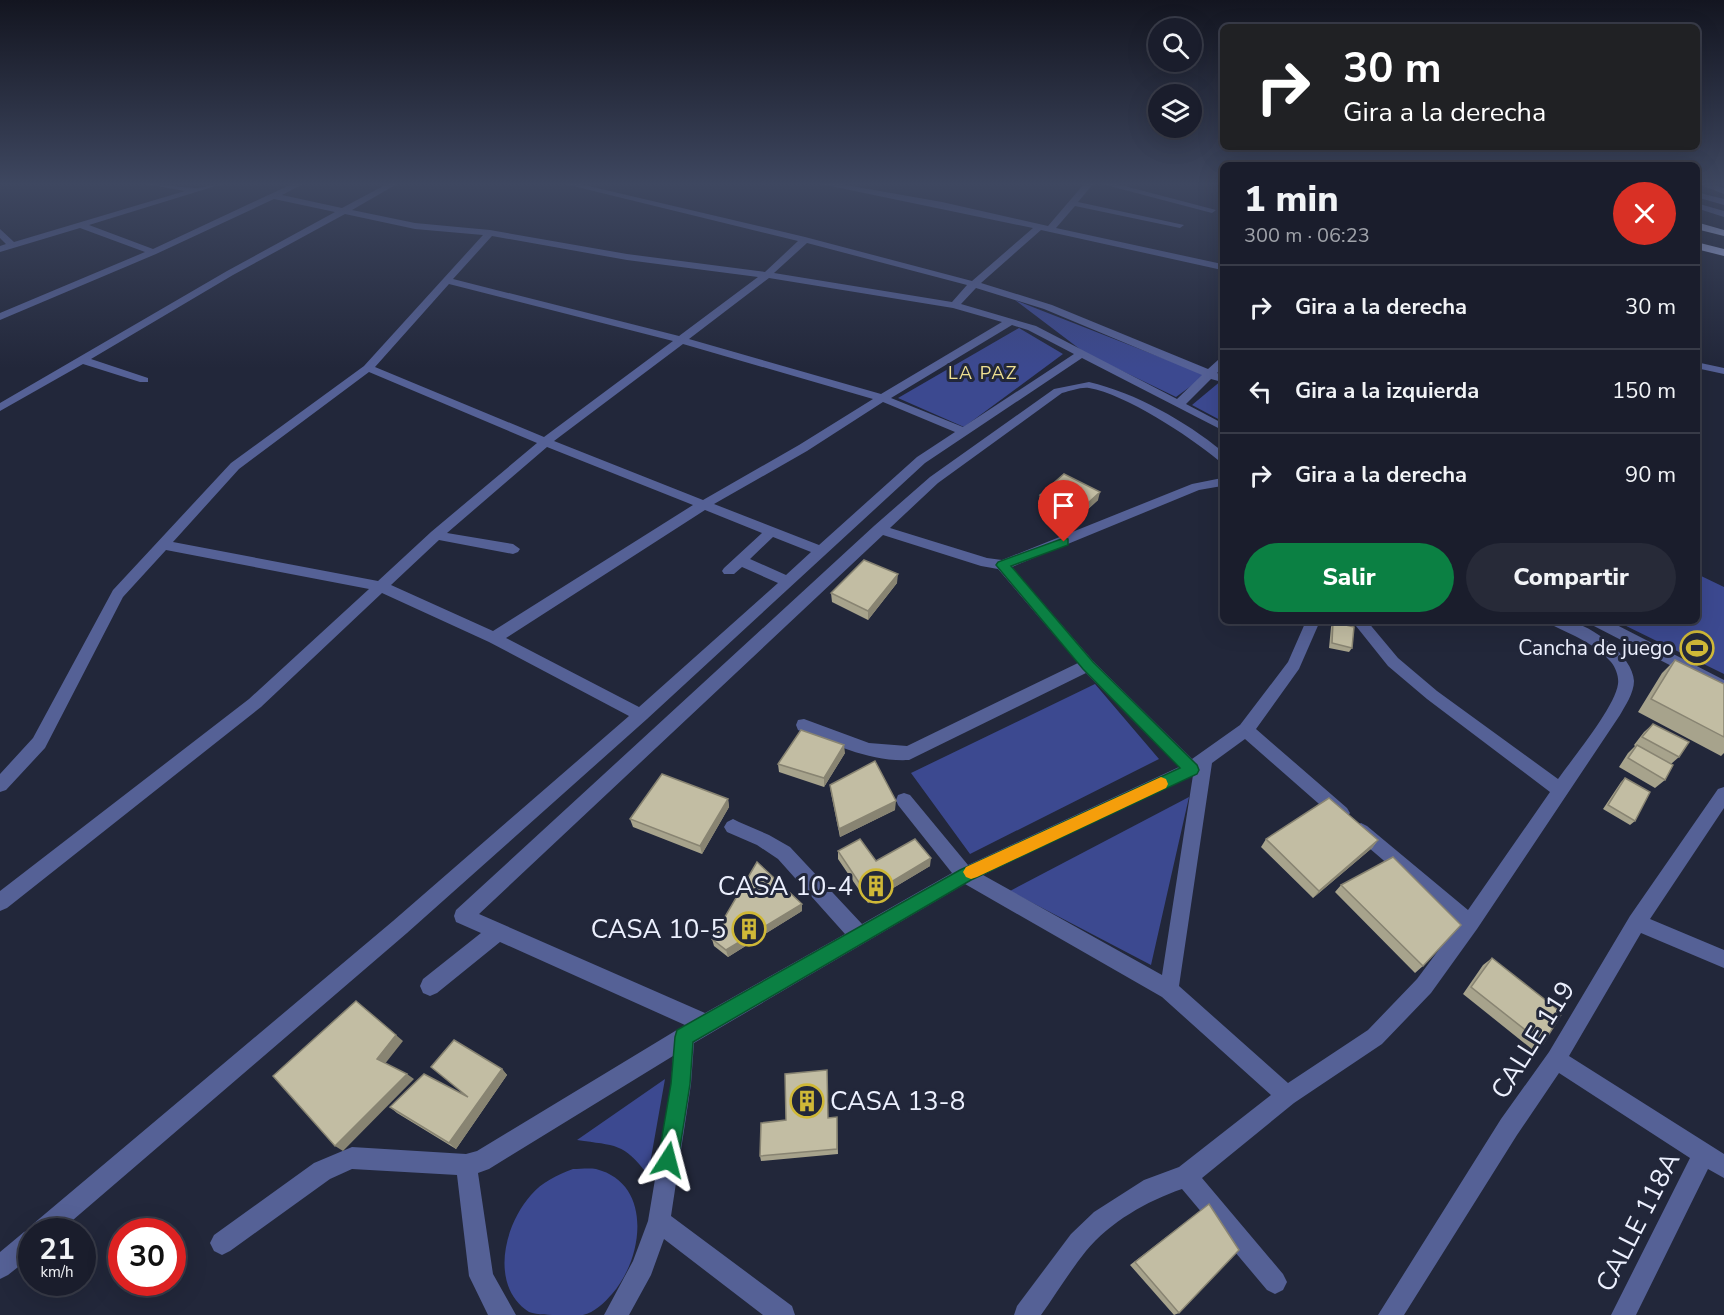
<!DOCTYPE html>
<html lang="es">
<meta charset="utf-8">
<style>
:root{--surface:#1a1d2c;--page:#272a38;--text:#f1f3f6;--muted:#9fa2a9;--line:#383b48;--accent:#0b8043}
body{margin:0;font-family:"Nunito Sans",sans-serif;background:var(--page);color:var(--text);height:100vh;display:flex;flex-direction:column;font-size:22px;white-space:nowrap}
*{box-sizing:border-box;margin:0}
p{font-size:20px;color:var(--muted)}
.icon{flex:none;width:33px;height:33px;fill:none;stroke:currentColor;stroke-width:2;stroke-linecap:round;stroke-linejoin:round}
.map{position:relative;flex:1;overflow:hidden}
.side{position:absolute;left:1220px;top:162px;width:480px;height:462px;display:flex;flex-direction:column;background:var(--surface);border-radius:9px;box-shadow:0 6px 24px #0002,0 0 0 2px var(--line)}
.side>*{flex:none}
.hud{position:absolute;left:1220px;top:24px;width:480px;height:126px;border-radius:9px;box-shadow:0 6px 24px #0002,0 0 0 2px var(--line);background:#202124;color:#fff;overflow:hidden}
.buttons{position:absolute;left:1148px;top:18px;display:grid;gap:12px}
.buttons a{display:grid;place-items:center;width:54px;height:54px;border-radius:50%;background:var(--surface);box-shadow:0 6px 24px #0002,0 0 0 2px var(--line);font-size:30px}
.speed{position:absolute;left:18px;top:1218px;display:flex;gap:12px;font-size:30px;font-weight:700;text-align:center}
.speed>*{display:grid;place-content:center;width:78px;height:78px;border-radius:50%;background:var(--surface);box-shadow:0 6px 24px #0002,0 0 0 2px var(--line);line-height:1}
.speed small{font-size:15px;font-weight:400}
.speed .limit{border:9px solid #d22;background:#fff;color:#111}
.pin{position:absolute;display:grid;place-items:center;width:51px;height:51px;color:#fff;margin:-62px -26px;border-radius:50% 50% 50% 0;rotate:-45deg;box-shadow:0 0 6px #0007}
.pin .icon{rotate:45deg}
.me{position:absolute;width:66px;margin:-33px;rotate:9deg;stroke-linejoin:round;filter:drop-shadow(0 0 4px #0008)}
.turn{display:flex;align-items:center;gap:21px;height:126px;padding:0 24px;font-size:27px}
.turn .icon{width:78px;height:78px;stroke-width:2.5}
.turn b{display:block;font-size:42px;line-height:51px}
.round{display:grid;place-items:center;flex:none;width:63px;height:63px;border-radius:32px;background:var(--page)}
.summary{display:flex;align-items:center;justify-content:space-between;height:102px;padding:0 24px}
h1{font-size:36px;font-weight:800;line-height:45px}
.cta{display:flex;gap:12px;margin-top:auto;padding:12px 24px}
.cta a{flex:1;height:69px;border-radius:36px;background:var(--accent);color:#fff;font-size:24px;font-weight:800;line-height:69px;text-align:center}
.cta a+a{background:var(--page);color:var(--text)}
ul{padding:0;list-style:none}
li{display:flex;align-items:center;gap:18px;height:84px;padding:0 24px;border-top:2px solid var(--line)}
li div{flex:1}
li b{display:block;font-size:22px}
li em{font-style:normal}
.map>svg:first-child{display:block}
.green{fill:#3c4990}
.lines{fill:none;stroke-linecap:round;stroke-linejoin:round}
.minor{fill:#556196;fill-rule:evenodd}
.highway{fill:#a8b6ea;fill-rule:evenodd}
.wall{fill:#a7a38c}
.shaded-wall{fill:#888472}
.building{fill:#c2bda3;stroke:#888472;stroke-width:1.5}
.route{fill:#0b8043;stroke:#07532c;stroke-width:1.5}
.slow{fill:#f59e0b}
.labels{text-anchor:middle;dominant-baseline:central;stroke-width:6;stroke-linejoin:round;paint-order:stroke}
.far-neighbourhood-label{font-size:18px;letter-spacing:1.5px;fill:#f0e192;stroke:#22273a}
.poi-label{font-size:21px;fill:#ecf0fe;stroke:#22273a;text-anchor:end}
.near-poi-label{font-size:26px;fill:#ecf0fe;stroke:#22273a;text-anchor:end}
.near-street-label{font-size:26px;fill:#ecf0fe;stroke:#22273a}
</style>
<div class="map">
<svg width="1724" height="1315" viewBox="0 0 1724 1315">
<rect width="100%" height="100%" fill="#22273a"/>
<path class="green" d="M1015,300L1206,375L1176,397L1085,353Z
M1019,328L1063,354L964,427L898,398Z
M1222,380V421L1192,405Z
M1697,574L1724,587V674L1616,621H1696Z
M1095,684L1159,759L970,854L911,773Z
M1189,797L1151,965L1010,891Z
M665,1079L648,1175C623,1142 616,1146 577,1140Z
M573,1169C580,1169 589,1168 596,1169C654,1184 643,1259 612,1294C605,1302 594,1313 583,1315C576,1315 567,1315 560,1315C550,1315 538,1315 529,1312C489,1286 504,1225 531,1195C542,1182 557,1175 573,1169Z"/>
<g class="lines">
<path class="minor" d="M146,184C162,184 178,187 194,188C199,189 214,184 222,184L89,225L153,249L292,184H303L282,195L342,208L387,184H397L352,210L415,223L490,230L627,254L765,272L798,241L565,184H580L805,237L972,281L1033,228L821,184H840L942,202L1048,226L1084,184H1093L1078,202L1184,225L1180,228L1075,206L1056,228L1222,264V270L1041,230L981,283L1052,305L1208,369L1218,360L1222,359V368L1217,373L1222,375V382L1211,379L1186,404L1222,423V430L1082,358L925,463L647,719L407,933L59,1232H32V1256L8,1275L0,1279V1252L24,1232L31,1229L33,1224L393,921L629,716L489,642L382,593L261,707L7,908L0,911V891L249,699L369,589L166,550L123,597L45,748L6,790L0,792V774L33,738L113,590L231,463L364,366L483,235L415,229L345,214L233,275L91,359L148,378V382H140L83,364L0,411V403L227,271L335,212L274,199L156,254L0,320V313L145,252L80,228L0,252V246L6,244L0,238V229L14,242L185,191ZM492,236L627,260L758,277L679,336L453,279ZM807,243L967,285L952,302L774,273ZM769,278L953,308L1002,322L881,394L689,339ZM449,284L673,341L544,437L375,367ZM976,288L1044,309L1202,375L1177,399L1036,326L961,304ZM1012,325L1028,330L1074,354L963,427L891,398ZM683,344L873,399L799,445L703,500L554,441ZM369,372L537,443L431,532L378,581L173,542L239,469ZM883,402L955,432L917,457L819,545L714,504L807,451ZM547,447L693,505L493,631L391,585L439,540L513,554L518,552L520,549L513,544L447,533ZM705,510L762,533L724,568L722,571L724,574H734L742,567L778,583L639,707L506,638ZM773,537L811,552L786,575L750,559Z
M1102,184H1117L1216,210L1212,213Z
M1698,184H1711L1724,188V194Z
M1696,192L1724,199V205L1696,197Z
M1696,203L1724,211V217L1696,208Z
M1696,362L1724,368V374L1696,368Z
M1089,382C1136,393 1185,421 1222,451V461L1218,460C1189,436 1125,394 1089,388C1080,387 1071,391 1062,393L938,483L890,528L987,558L1002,560L1192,484L1222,478V486L1199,490L1012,567L1093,661L1192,759L1240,725L1288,662L1306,621H1320L1299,669L1256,729L1347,808L1350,813L1347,818L1341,820L1335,818L1245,739L1212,763L1179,986L1288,1083L1368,1030L1417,979L1458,924L1355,836L1352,831L1355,826L1361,823L1367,826L1468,910L1550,792L1427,699L1388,666L1352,621H1367L1398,658L1437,691L1558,779C1573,758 1615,707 1618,684C1619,677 1616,668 1611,662C1596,644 1572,635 1552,625L1550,621C1556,621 1563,620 1568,621C1592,625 1633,656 1634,681C1634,693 1625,706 1620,715L1477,929L1431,993L1382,1044L1294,1103L1202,1178L1283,1274L1287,1282L1283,1290L1275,1294L1267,1290L1182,1189C1147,1201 1110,1222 1086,1251C1070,1271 1056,1294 1041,1315H1014L1017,1306L1071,1234L1094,1212L1144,1180L1179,1167L1271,1095L1162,997L965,884L694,1043L691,1084L671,1216L792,1306L795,1315H763L664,1239L651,1275L629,1315H604L633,1261L648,1221L671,1084L673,1056L489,1169L478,1173L493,1274L516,1315H488L469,1276L457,1175L352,1169L330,1179L230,1251L222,1255L214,1251L210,1243L214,1235L314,1163L352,1147L466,1154L477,1151L685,1025L500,942L437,993L430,996L423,993L420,986L423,979L481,933L456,922L454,916L456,910L874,526L930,477L1054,389ZM883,535L981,566L998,569L1078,663L907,746L869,743L804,719L798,720L796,725L798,730C834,744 869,762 909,760L1086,673L1179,767L968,865L910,795L904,793L898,795L896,800L898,805L952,873L862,924L790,847L769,835L739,822L733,819L727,822L724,827L727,832L757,845L778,859L845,934L705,1013L479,914ZM1193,775L1162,975L983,875Z
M1590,621H1609L1724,680V693L1592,625Z
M1724,787V808L1650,919L1724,950V968L1641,933L1569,1056L1724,1154V1178L1708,1169L1636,1315H1611L1690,1158L1559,1073L1517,1135L1404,1315H1378L1501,1119L1549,1052L1630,916L1718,789Z"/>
<path class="highway" d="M1696,222L1724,230V236L1696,229Z
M1696,242L1724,249V256L1696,249Z"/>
</g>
<path class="wall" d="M1040,495L1098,500L1074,522L1038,504Z
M897,583L868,620L832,602L831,593Z
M1333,622L1352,648L1349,652L1329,648L1331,627Z
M1675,660L1724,684V753L1721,756L1638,712L1662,673Z
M1653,724L1679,757L1671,764L1665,780L1655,788L1619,767L1628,753L1635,746L1634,745L1644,732Z
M845,753L824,787L779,772L778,764Z
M1625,778L1635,821L1630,825L1603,809L1621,782Z
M830,785L895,810L840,837L831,793Z
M728,799L729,807L702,854L633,827L630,819Z
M1266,839L1378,840L1372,848L1313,898L1261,847Z
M838,851L876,861L930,866L868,903L838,859Z
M1341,885L1423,966L1415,973L1335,892Z
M802,911L728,957L714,946L712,939Z
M1492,958L1543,1044L1533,1050L1463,994L1483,965Z
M431,1067L502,1069L507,1075L456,1149L397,1113L390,1107L465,1095Z
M837,1117L838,1154L761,1161L760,1156L829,1118Z
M1209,1204L1179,1313L1174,1315L1130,1265Z"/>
<path class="shaded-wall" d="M1100,492L1098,500L1074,522L1076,514Z
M898,574L897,583L868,620V611Z
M844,745L845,753L824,787V778Z
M728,799L729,807L702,854L700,846Z
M896,801L895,810L840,837L839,829Z
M1378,840L1372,848L1313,898L1319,891Z
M931,858L930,866L868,903V896Z
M802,904V911L728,957L726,950Z
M396,1035L403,1041L384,1065L377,1059Z
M502,1069L507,1075L456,1149L449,1143Z
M407,1074L414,1079L343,1151L335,1146Z"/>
<path class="building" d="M1064,474L1100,492L1076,514L1040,495Z
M864,560L898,574L868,611L831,593Z
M1333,622L1354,627L1352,648L1332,643Z
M1675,660L1724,684V737L1651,699Z
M1653,724L1689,742L1679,757L1642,737Z
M801,730L844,745L824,778L778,764Z
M1637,745L1673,765L1665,780L1628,758Z
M875,761L896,801L839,829L830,785Z
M662,774L728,799L700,846L630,819Z
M1625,778L1650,792L1635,821L1608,805Z
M1329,798L1378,840L1319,891L1266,839Z
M860,839L876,861L915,839L931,858L868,896L838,851Z
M1393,857L1461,925L1423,966L1341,885Z
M757,862L802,904L726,950L712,939Z
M1492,958L1562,1013L1543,1044L1471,987Z
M356,1001L396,1035L377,1059L407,1074L335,1146L273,1076Z
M454,1040L502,1069L449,1143L390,1107L424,1074L468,1097L431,1067Z
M827,1070L828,1118L837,1117V1149L760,1156L761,1123L786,1120L785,1074Z
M1209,1204L1239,1250L1179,1313L1135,1262Z"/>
<linearGradient id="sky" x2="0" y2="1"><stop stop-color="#131520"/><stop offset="0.5" stop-color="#3e4760"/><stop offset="1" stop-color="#3e4760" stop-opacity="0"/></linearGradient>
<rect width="1724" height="368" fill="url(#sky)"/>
<path class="route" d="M1064,538L1068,539V545L1011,566L1093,662L1197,765L1199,770L1197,774L971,880L693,1042L690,1084L678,1160L675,1167L668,1170L661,1167L658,1160L671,1084L675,1037L677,1030L960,870L1180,768L1083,669L996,565L998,562Z"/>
<path class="slow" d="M1161,777L1166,779L1168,784L1166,788L977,877L971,879L966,877L963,872L966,867Z"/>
<defs>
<g id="stadium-ring" transform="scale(1.725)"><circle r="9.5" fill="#22273a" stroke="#cfb837" stroke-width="1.5"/><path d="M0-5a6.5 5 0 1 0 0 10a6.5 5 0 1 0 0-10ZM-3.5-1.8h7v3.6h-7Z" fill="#cfb837"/></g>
<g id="building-ring" transform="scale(1.725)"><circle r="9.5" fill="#22273a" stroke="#cfb837" stroke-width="1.5"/><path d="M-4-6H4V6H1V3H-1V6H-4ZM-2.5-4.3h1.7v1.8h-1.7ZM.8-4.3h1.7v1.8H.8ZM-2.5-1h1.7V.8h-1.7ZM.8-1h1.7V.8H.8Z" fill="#cfb837"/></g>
</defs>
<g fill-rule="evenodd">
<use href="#stadium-ring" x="1697" y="648"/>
<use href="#building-ring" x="876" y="886"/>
<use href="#building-ring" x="749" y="929"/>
<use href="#building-ring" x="807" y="1101"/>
</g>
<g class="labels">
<g class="far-neighbourhood-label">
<text x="983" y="373">LA PAZ</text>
</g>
<g class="poi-label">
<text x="1674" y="648">Cancha de juego</text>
</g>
<g class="near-poi-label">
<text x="853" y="886">CASA 10-4</text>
<text x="726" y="929">CASA 10-5</text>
<text x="830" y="1101" text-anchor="start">CASA 13-8</text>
</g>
<g class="near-street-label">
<text transform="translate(1533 1040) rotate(-58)">CALLE 119</text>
<text transform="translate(1638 1222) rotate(-63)">CALLE 118A</text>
</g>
</g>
</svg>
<div class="buttons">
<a><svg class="icon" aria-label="search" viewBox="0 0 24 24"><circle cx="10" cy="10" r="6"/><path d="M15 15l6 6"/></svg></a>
<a><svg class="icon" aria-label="layers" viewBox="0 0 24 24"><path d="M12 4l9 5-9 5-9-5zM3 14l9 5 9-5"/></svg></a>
</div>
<div class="speed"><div>21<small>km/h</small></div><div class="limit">30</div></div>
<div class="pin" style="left:1064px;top:542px;background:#d93025"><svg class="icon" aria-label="arrive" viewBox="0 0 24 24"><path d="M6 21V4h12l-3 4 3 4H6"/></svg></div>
<svg class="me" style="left:668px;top:1160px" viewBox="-20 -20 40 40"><path d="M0-17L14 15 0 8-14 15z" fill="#0b8043" stroke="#fff" stroke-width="4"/></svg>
<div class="hud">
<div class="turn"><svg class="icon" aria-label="right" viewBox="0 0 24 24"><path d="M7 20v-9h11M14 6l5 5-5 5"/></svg><div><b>30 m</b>Gira a la derecha</div></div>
</div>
<section class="side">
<div class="summary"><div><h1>1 min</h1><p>300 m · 06:23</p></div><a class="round" style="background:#d93025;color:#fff"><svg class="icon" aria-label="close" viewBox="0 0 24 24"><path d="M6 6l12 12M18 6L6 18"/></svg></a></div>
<ul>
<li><svg class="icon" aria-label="right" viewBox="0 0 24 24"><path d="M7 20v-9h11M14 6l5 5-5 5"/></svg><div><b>Gira a la derecha</b></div><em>30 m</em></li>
<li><svg class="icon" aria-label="left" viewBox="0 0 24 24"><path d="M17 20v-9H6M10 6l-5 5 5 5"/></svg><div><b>Gira a la izquierda</b></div><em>150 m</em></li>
<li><svg class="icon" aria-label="right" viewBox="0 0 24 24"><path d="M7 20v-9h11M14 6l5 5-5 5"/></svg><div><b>Gira a la derecha</b></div><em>90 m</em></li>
</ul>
<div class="cta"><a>Salir</a><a>Compartir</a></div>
</section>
</div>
